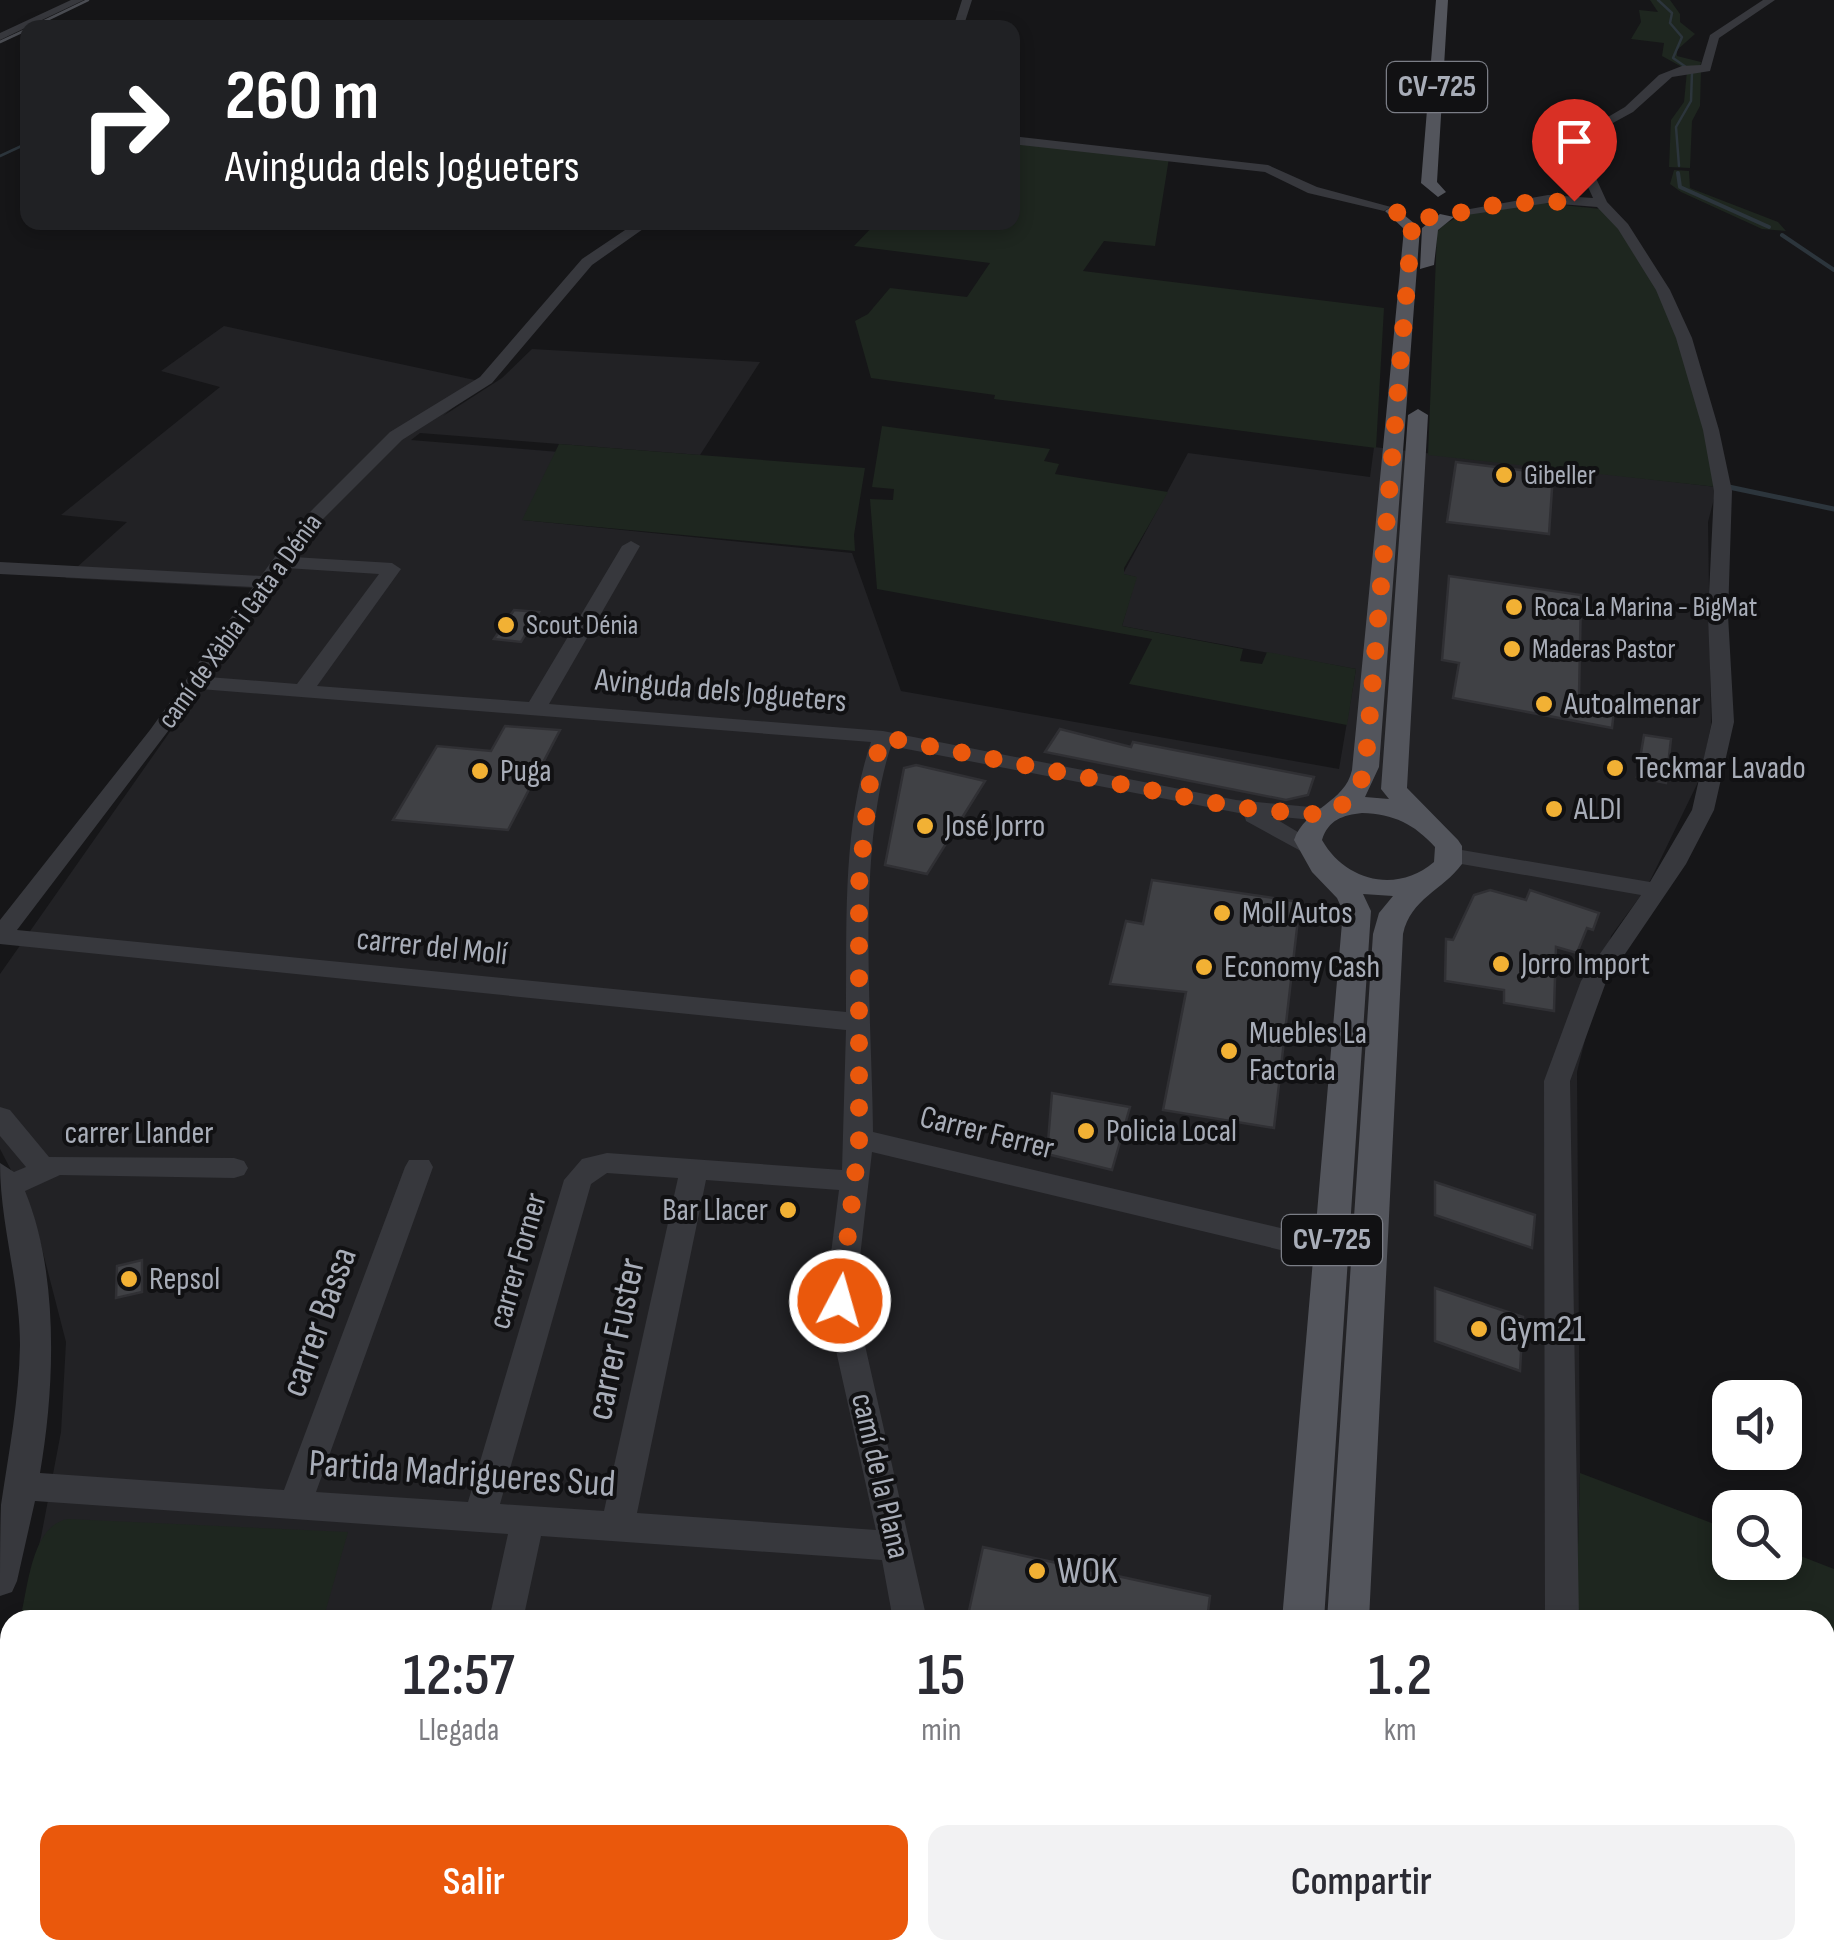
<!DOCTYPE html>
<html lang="es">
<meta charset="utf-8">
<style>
:root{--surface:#fff;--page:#f2f2f3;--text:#2b2b33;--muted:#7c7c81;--accent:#ea580c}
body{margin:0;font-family:"Sofia Sans Condensed",sans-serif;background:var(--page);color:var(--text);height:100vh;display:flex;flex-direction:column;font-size:38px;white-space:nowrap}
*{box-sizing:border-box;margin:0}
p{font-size:32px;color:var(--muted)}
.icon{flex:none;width:55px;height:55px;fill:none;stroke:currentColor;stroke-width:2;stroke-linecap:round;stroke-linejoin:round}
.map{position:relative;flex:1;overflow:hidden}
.side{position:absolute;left:0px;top:1610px;width:1835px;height:350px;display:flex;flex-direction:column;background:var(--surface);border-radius:30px 30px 0 0;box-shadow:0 5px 15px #0003}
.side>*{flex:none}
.banner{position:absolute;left:20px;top:20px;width:1000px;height:210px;border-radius:20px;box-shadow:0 5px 15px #0003;background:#202124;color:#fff;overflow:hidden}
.buttons{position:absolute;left:1712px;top:1380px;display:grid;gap:20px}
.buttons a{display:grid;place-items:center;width:90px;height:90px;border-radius:20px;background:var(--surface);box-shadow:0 5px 15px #0003;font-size:50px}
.pin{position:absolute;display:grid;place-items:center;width:85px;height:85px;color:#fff;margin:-102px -42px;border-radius:50% 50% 50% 0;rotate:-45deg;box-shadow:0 0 10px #0007}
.pin .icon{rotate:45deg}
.me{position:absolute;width:110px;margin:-55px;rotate:6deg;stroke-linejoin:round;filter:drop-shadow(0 0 8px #0008)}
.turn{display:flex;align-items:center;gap:35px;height:210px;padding:0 40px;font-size:45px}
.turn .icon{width:130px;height:130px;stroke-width:2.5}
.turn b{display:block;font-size:70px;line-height:85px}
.eta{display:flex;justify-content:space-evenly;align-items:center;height:170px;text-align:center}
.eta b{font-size:60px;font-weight:600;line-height:70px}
.button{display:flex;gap:20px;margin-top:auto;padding:20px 40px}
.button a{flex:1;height:115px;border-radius:20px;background:var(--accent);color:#fff;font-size:40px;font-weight:600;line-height:115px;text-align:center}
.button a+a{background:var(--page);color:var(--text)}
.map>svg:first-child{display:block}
.built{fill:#222225}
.green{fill:#1e261f}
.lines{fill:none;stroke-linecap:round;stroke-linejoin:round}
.stream-far2{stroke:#2c353c;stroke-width:2.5}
.stream-far1{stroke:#2c353c;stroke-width:4}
.stream{stroke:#2c353c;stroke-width:5}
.building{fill:#404145;stroke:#303034;stroke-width:2.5}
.minor{fill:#37383d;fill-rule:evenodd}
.major{fill:#53555c;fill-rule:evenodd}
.tram{stroke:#4a4c52;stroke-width:2.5}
.route{stroke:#ea580c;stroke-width:18;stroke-dasharray:0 32.4}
.poi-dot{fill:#f2b134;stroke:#111113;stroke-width:4}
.labels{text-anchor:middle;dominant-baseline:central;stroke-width:8;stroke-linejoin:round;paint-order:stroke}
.far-poi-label{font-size:28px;fill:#a8adb8;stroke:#111113;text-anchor:start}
.far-street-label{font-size:28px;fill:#a8adb8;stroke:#111113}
.shield{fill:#111113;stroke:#7b7e86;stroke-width:2.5}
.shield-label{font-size:30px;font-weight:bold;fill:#a8adb8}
.street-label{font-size:32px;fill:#a8adb8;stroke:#111113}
.poi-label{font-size:32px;fill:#a8adb8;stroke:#111113;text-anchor:start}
.near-street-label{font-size:38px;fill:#a8adb8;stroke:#111113}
.near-poi-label{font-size:38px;fill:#a8adb8;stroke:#111113;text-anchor:start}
</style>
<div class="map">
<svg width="1834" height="1960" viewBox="0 0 1834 1960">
<rect width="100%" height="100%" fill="#161618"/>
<path class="built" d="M224,326L484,382L443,416L502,378L532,349L760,362L700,455L420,433L411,440L559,452L523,520L852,553L901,691L1339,769L1356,669L1122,626L1136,577L1123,574L1188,453L1370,477L1374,447L1717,487L1708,522L1711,725L1701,776L1647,887L1611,936L1577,1072L1580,1473L1576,1620H20L41,1537L61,1432L66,1342L32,1210L0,1149V974L270,589L65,578L127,522L61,515L220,387L161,371Z
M10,1657V1950H1597L1598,1960H0V1695Z"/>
<path class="green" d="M1650,0H1670L1680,14V22L1695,34L1677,50V56L1701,62L1700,67H1682L1662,56L1664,43L1631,39L1641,22L1639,10L1658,12Z
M1701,70L1700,106L1692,121L1690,168L1669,167L1671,120L1684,102L1687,71Z
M1013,142L1169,158L1155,246L1104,241L1083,271L1384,308L1376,448L994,399L995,395L871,378L855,321L868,314L890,288L967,297L990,263L854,246L876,223L1012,222Z
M1674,170L1689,171L1690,188L1778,222L1786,231L1762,229L1681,192L1670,184Z
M1543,203L1601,209L1617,225L1659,289L1693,384L1717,487L1428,455L1437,232C1455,208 1515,206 1543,203Z
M882,426L1050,449L1044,461L1059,464L1055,474L1168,492L1124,568V574L1137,577L1122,626L1243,649L1240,661L1262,664L1267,652L1356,669L1347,725L1129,684L1152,639L877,589L870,499L893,500L894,489L872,487Z
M559,444L865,468L854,535L855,551L522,520Z
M1580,1473L1730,1530V1562H1785V1550L1834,1569V1960H1773L1747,1950H1825V1620H1576Z
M68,1519L348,1532L323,1620H20C28,1589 31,1525 68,1519Z"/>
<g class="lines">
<path class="stream-far2" d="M1658,0L1672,13L1670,23L1682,37L1673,58L1686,67
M0,156L28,143
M1679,166L1676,127L1691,101L1692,72"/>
<path class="stream-far1" d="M1678,173L1680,187L1769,227
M1782,235L1834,270"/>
<path class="stream" d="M1724,486L1834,509"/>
</g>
<path class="building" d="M1456,462L1553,474L1549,534L1447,522Z
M1449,576L1581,595L1579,698L1599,702L1614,711L1612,728L1453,698L1459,663L1442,660Z
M514,610L539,612L521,642L494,639Z
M505,726L560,730L508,830L393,820L437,746L491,751Z
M1060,729L1131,747L1133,742L1314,777L1308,795L1286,800L1045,752Z
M1644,735L1671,739L1666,783L1637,777Z
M916,765L985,781L927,874L885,865L904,768Z
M1152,880L1300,902L1274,1128L1163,1110L1186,992L1110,984L1126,921L1143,924Z
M1490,890L1526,900L1530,890L1599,913L1593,930L1587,928L1577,953L1556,947L1554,1011L1504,1003V990L1445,981L1446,939L1453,940L1474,895Z
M1052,1093L1130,1107L1112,1170L1047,1154Z
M1435,1182L1535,1215L1532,1248L1435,1215Z
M142,1260V1292L116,1298L117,1266Z
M1435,1288L1523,1317L1520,1371L1435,1341Z
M983,1547L1210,1596L1207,1620H967Z"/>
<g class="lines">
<path class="minor" d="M71,0H84L0,40V33Z
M962,0H972L963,28H953Z
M1763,0H1775L1719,38L1710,71L1672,77L1633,112L1600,130L1584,152L1607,202L1628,224L1670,290L1692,338L1719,430L1732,491L1728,615L1734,722L1714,810L1686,864L1606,982L1570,1081L1579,1620H1545L1544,1081L1581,981L1641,895L1450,862L1438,855L1450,848L1650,882L1692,810L1712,722L1708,615L1714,491L1703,430L1676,338L1656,290L1618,229L1597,207L1548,203L1460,216L1453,212L1548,195L1593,198L1572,152L1584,131L1625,107L1659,75L1682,66L1701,65L1710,35Z
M1012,136L1268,165L1317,187L1391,207L1384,211L1308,193L1265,172L1012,144Z
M637,222H653L592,265L492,383L402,440L313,529L293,557L392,563L401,569L317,686L529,702L622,546L631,541L640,546L549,704L883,731L1236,800L1332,809L1335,814L1332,819L1324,821L1271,816L1318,844L1321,849L1318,854L1310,856L1246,821L1244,814L891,746C856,852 872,1019 873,1132L1331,1240L1341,1243L1346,1251L1341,1259L1331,1262L872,1152L855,1301L927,1620H893L882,1560L541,1536L523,1620H489L508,1534L35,1501L17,1581L12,1592L0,1596C0,1567 0,1534 1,1505C9,1451 19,1400 20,1345C20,1283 0,1224 0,1163L14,1172L26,1167L0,1136V1107L10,1110L49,1157L234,1158L244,1161L248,1168L244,1175L234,1178L60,1175L25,1191C59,1273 55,1387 40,1473L284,1490L405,1167L409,1160H429L433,1167L316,1492L468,1502L564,1180L582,1159L607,1153L842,1170L846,1030L0,944V920L150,730L253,587L0,574V562L261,576L301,521L390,432L480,377L582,259ZM286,568L379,574L297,684L208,677ZM200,689L871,742C842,828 847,923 846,1012L17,930ZM607,1173L678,1178L604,1511L500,1504L591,1184ZM706,1180L839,1190L825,1301L876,1530L637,1513Z
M411,1950H451L448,1960H408Z
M947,1950H987L988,1960H948Z
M1560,1950H1600L1601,1960H1561Z"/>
<path class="major" d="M1436,0H1448L1437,182L1446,192L1438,197L1421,183Z
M1393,206L1420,228L1379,767L1365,797L1389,799L1381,789L1408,415L1418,409L1428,415L1407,788L1458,840L1462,846V864C1442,891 1411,898 1403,934L1369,1620H1327L1373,934L1379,913L1393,896L1363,894L1371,911L1324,1620H1282L1343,911L1337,898L1312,872L1294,840C1305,808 1345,803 1352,770L1404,229L1385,211ZM1362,813C1394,814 1414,824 1435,847L1434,862C1397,894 1345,881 1322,840C1328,820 1343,815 1362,813Z
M1440,214L1454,217L1438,230L1434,265L1420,269L1422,228Z
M1254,1950H1302L1301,1960H1253Z
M1305,1950H1353L1352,1960H1304Z"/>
<path class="tram" d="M30,28L88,0
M0,42L28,29"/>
</g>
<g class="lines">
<path class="route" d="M840,1301L859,1142V884L871,773L883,737L1236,807L1303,814H1324L1339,808L1358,789L1365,770L1412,228L1393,212L1435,218L1500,204L1574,201"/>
</g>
<g class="poi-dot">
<circle cx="1504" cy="475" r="10"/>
<circle cx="1514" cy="607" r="10"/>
<circle cx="506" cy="625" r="10"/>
<circle cx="1512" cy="649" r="10"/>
<circle cx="1544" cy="704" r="10"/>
<circle cx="1615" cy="768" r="10"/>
<circle cx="480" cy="771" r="10"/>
<circle cx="1554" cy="809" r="10"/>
<circle cx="925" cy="826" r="10"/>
<circle cx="1222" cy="913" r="10"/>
<circle cx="1501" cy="964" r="10"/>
<circle cx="1204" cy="967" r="10"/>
<circle cx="1229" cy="1051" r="10"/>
<circle cx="1086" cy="1131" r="10"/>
<circle cx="788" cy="1210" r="10"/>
<circle cx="129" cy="1279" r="10"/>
<circle cx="1479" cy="1329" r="10"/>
<circle cx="1037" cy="1571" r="10"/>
</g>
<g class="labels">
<g class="far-poi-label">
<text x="1524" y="475">Gibeller</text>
<text x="1534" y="607">Roca La Marina - BigMat</text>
<text x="526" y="625">Scout Dénia</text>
<text x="1532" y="649">Maderas Pastor</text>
</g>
<g class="far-street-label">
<text transform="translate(240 621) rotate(-54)">camí de Xàbia i Gata a Dénia</text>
</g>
<g class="shield">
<rect x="1387" y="62" width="100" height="50" rx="8"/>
<rect x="1282" y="1215" width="100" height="50" rx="8"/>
</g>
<g class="shield-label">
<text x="1437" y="87">CV-725</text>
<text x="1332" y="1240">CV-725</text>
</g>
<g class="street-label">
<text transform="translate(721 691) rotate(5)">Avinguda dels Jogueters</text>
<text transform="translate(432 947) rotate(6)">carrer del Molí</text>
<text x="139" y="1133">carrer Llander</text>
<text transform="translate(987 1133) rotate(14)">Carrer Ferrer</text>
<text transform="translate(518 1261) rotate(-74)">carrer Forner</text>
<text transform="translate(880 1476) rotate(77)">camí de la Plana</text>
</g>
<g class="poi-label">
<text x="1564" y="704">Autoalmenar</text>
<text x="1635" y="768">Teckmar Lavado</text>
<text x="500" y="771">Puga</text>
<text x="1574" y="809">ALDI</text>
<text x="945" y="826">José Jorro</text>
<text x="1242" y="913">Moll Autos</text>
<text x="1521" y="964">Jorro Import</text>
<text x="1224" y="967">Economy Cash</text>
<text x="1249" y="1033">Muebles La<tspan x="1249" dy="37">Factoria</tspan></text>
<text x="1106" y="1131">Policia Local</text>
<text x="768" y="1210" text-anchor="end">Bar Llacer</text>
<text x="149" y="1279">Repsol</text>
</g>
<g class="near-street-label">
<text transform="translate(319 1322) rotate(-70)">carrer Bassa</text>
<text transform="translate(616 1339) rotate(-78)">carrer Fuster</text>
<text transform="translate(462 1474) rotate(4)">Partida Madrigueres Sud</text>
</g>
<g class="near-poi-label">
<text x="1499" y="1329">Gym21</text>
<text x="1057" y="1571">WOK</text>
</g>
</g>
</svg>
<div class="buttons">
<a><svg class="icon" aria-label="sound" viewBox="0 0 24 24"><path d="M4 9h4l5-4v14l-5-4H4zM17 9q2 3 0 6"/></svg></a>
<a><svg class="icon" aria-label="search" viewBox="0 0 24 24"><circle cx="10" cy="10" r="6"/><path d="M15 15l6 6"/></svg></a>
</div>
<div class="pin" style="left:1574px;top:201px;background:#d93025"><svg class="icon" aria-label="arrive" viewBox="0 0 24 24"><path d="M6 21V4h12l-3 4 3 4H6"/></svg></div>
<svg class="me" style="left:840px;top:1301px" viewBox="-20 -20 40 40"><circle r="17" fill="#ea580c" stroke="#fff" stroke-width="3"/><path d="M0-11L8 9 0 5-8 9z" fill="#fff"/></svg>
<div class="banner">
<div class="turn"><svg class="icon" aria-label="right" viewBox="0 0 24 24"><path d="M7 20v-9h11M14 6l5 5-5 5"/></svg><div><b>260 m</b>Avinguda dels Jogueters</div></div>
</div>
<section class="side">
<div class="eta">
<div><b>12:57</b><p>Llegada</p></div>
<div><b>15</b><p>min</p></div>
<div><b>1.2</b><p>km</p></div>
</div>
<div class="button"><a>Salir</a><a>Compartir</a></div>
</section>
</div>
